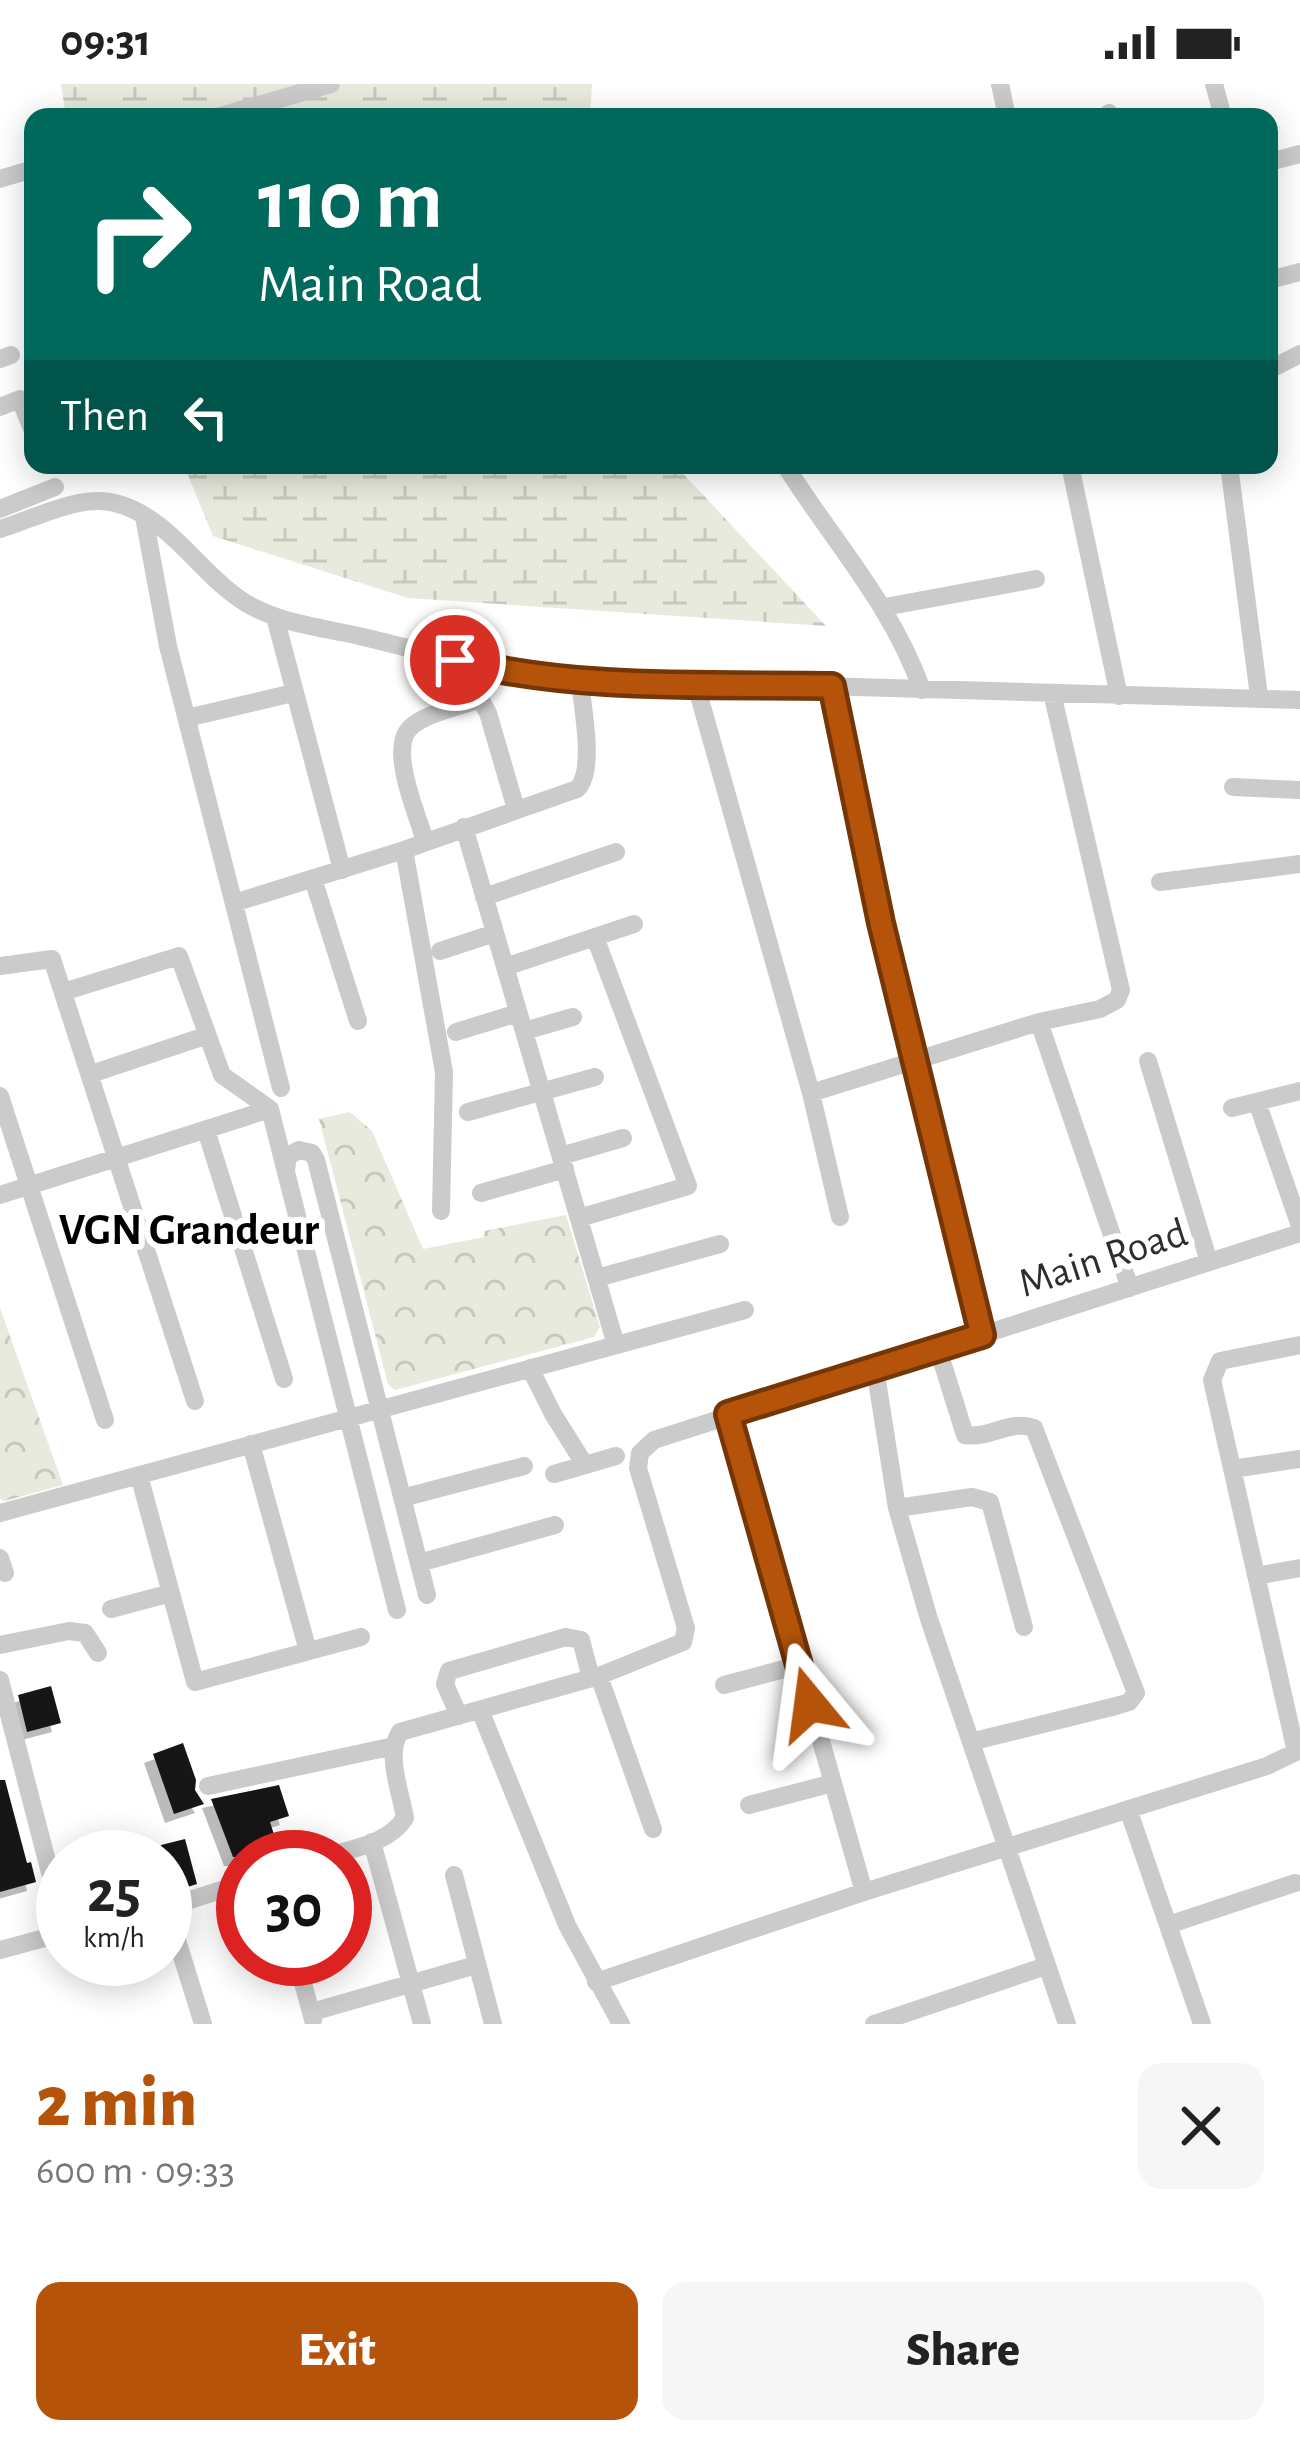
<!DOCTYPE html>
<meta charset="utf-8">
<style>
:root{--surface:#fff;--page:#f6f6f6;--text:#222;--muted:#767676;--accent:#b45309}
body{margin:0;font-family:"Alegreya Sans",sans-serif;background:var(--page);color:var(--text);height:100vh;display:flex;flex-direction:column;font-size:45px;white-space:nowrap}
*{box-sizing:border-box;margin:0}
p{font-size:39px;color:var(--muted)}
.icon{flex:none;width:66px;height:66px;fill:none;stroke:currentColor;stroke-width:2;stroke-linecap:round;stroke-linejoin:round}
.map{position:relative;height:1940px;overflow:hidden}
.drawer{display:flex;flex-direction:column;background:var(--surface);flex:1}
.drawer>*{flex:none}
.banner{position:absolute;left:24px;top:24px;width:1254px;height:366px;border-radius:24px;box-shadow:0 6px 30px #0003;background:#00695c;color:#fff;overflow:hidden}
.speed{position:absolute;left:36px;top:1746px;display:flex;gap:24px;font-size:60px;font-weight:700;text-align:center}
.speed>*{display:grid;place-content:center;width:156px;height:156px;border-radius:50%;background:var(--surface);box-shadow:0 6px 30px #0003;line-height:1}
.speed small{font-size:30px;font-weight:400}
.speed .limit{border:18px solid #d22;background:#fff;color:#111}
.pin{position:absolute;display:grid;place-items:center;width:102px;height:102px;color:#fff;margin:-51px;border:6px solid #fff;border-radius:50%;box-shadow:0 3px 12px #0007}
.me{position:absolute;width:132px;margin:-66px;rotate:344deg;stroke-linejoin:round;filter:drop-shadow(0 0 9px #0008)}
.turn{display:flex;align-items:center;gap:42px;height:252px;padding:0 36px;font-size:54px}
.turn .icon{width:156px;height:156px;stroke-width:2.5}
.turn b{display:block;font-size:84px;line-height:102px}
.then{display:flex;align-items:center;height:114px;padding:0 36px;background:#0003;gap:24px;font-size:45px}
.round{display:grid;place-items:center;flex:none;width:126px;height:126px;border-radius:24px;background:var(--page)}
.overview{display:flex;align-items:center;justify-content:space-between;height:204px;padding:0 36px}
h1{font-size:72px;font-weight:800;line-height:90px;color:var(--accent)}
.cta{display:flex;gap:24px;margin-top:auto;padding:24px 36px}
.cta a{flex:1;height:138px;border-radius:24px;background:var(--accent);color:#fff;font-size:48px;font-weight:800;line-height:138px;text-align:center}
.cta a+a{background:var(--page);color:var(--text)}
.status{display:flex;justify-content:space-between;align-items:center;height:84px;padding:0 60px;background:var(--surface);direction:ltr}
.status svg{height:33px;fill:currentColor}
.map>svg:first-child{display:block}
.forest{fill:url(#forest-crowns)}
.wetland{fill:url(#wetland-marsh)}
.building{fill:#151515;filter:url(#shadow)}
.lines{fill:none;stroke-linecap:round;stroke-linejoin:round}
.minor{stroke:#cbcbcb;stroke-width:18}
.route-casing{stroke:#753606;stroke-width:30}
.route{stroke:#b45309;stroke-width:21}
.labels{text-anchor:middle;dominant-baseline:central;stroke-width:12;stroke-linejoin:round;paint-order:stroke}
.street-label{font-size:42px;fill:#2e2e2e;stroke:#fff}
.neighbourhood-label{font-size:45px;font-weight:bold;fill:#000;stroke:#fff}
</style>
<div class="status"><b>09:31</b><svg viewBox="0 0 49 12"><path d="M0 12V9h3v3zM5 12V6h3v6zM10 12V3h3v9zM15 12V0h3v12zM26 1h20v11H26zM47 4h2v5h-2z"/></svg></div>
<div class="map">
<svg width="1300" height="1940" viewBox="0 0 1300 1940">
<defs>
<pattern id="forest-crowns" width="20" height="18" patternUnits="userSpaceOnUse" patternTransform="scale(3)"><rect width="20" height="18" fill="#e7eadd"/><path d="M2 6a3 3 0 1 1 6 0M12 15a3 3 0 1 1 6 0" fill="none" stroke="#c6c9be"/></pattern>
<pattern id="wetland-marsh" width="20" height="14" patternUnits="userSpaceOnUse" patternTransform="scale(3)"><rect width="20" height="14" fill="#e7eadd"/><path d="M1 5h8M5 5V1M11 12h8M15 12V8" fill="none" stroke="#c6c9be"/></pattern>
<filter id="shadow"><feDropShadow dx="-9" dy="9" stdDeviation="0" flood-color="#0004"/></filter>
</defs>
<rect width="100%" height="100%" fill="#fff"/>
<path class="forest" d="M350,1028L372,1047L423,1165L484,1153V1147L566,1131L600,1243L594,1253L395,1306L388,1300L319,1035Z
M0,1224L63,1401L4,1417L0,1415Z"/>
<path class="wetland" d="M61,0H592L590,33H66Z
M184,381H675L826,542L408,514L213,452Z"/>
<path class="building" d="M51,1602L61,1639L27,1648L18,1611Z
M183,1659L196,1696L195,1706L204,1720L174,1730L153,1670Z
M0,1696H5L27,1779L31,1778L36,1798L0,1808Z
M279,1701L289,1732L270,1738L281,1773H233L211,1715Z
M185,1755L197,1800L165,1810L161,1761Z"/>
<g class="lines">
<path class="minor" d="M1000,0L1007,33
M1214,0L1223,33
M1109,29L1110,33
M217,33L331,0
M1269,78L1300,70
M0,95L33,85
M1269,196L1300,188
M0,275L11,271
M1269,286L1300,270
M0,323L20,315L33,347
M785,381C834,459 891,519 922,606
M1070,381L1119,612
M1229,381L1259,612
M0,425L55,403
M144,433L168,562L281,1004
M0,445C34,435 79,410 115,419C172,433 203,497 253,523C285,540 324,544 359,552C422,567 483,584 547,594L1300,616
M885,523L1036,495
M275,533L342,786
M696,601L811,1009L840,1133
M832,602L900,920L982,1251
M480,615L488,629L516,725
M187,634L293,609
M1233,703L1300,706
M464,743L616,1261
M425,757C418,732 389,667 409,645C424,629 460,623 480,615L490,585
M404,766L444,988L441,1127
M313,795L358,937
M1160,798L1300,780
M484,813L616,768
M234,819L404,766L577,705C596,687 582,623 580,596
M440,867L495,849
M0,882L52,875L195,1317
M505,883L634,840
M63,908L179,872L222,991L270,1025L397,1526
M1039,938L1130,1204
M524,947L573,933
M456,948L518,929
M1148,977L1209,1178
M91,990L205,952
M811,1009L1039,938L1100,925L1117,916L1121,906L1052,609
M0,1012L105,1336
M1257,1018L1300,1142
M1232,1024L1300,1007
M468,1028L595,993
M206,1046L284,1295
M561,1072L623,1054
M286,1086L288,1072L299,1066L312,1069L316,1076L427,1511
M481,1109L565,1085
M0,1111L270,1025
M579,1134L688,1102L595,853
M597,1194L720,1160
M938,1265L965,1351C989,1355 1011,1335 1034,1344L1136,1609L1129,1618L1116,1622L974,1657
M530,1284L553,1330L585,1381
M875,1284L897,1424L929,1535L1067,1940
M728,1330L864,1808
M251,1360L308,1567
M1232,1385L1300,1375
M554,1390L616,1372
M139,1391L195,1598L361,1553
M402,1414L524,1382
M897,1424L972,1413L990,1418L1024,1543
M0,1429L745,1226
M0,1474L5,1489
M419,1479L555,1441
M1256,1492L1300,1484
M111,1525L171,1509
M0,1561L69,1547L85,1549L98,1569
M599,1592L653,1745
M0,1596L63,1839
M724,1601L799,1581
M480,1626L567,1841L621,1940
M459,1632L445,1600L449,1587L566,1553L581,1556L591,1594
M208,1702L394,1662
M749,1721L833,1699
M1128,1725L1202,1940
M372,1758L422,1940
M325,1773C353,1764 388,1760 405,1734C401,1708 385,1671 400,1648L599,1592L683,1558L686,1544L638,1384L640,1369L654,1356L1300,1149
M454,1791L493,1940
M165,1824L243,1799
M167,1824L203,1940
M1168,1841L1295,1799
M0,1866L63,1849
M297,1877L313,1936
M596,1898L864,1808L1267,1682L1296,1668L1212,1296L1220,1277L1300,1261
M312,1928L476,1881
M874,1940L1046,1882"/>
</g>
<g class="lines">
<g class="route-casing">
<path id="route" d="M455,576C577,607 707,600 832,602L881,839L982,1251L728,1330L810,1620"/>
</g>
<use href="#route" class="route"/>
</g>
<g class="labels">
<g class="street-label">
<text transform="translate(1103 1174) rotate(-18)">Main Road</text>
</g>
<g class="neighbourhood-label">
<text x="189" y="1146">VGN Grandeur</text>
</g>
</g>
</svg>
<div class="speed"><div>25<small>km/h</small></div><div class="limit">30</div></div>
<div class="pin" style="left:455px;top:576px;background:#d93025"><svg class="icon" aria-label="arrive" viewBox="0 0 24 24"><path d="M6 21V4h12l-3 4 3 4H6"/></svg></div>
<svg class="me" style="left:810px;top:1620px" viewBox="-20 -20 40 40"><path d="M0-17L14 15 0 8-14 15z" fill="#b45309" stroke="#fff" stroke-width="4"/></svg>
<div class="banner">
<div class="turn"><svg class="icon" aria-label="right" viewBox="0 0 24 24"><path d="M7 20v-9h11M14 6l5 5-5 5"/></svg><div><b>110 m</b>Main Road</div></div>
<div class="then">Then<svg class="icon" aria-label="left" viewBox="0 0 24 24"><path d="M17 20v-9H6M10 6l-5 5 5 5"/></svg></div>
</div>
</div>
<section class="drawer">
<div class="overview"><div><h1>2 min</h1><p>600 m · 09:33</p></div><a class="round"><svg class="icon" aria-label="close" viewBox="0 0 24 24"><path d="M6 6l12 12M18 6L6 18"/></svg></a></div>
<div class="cta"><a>Exit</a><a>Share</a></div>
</section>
